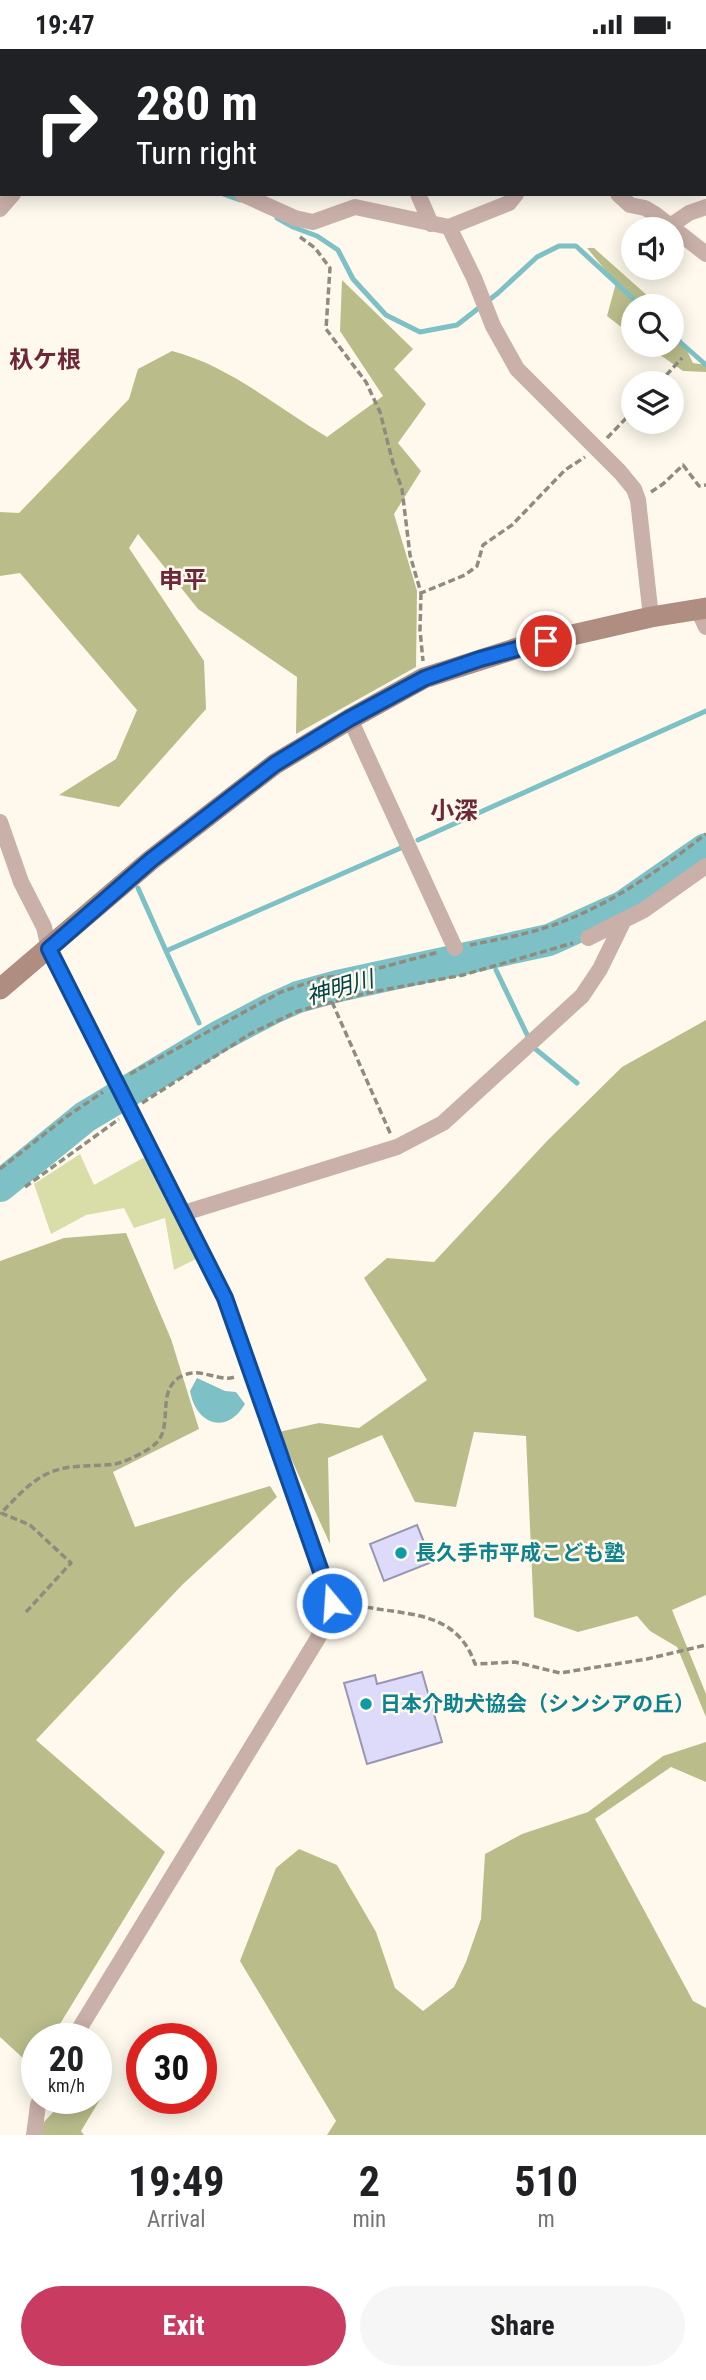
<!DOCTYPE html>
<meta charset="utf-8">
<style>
:root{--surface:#fff;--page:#f6f6f6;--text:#202124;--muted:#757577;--accent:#ca3b62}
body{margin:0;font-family:"Roboto Condensed","Noto Sans JP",sans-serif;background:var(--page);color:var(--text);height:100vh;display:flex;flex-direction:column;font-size:26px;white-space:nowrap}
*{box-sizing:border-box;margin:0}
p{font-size:23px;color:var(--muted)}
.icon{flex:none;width:38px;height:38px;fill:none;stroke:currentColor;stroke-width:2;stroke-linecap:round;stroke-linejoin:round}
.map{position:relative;height:2086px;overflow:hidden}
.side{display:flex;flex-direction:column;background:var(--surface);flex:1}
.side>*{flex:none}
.top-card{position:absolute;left:0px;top:0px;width:707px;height:147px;box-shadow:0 4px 18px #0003;background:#202124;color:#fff;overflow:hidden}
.fabs{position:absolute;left:621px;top:168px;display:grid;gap:14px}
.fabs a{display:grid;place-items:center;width:63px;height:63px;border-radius:50%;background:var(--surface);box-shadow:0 4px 18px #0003;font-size:35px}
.speed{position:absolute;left:21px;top:1974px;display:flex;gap:14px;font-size:35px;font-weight:700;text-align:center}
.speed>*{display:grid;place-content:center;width:91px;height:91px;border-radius:50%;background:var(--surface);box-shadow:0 4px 18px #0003;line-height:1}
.speed small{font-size:18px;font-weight:400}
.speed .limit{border:10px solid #d22;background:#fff;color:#111}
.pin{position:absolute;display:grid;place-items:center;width:60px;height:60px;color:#fff;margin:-30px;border:4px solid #fff;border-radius:50%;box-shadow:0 2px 7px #0007}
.me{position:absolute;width:77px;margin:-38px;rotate:342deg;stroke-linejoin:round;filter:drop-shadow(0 0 5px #0008)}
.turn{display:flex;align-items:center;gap:24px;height:147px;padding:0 21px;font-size:32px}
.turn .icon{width:91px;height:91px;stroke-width:2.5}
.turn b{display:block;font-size:49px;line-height:60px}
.eta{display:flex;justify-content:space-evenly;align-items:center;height:119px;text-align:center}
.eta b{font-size:42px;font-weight:700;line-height:49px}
.action{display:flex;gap:14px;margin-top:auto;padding:14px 21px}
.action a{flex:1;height:80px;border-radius:42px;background:var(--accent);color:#fff;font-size:28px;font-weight:700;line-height:80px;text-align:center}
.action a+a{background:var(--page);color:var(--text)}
.status{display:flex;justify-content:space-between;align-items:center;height:49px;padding:0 35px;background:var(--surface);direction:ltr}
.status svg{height:19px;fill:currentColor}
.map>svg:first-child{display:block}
.green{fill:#d9dda8}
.forest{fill:#babd8a}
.water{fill:#7dc1c6}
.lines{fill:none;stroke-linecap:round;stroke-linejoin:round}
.stream{stroke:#7dc1c6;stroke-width:5}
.river{stroke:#7dc1c6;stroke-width:32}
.building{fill:#dddafa;stroke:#9996b4;stroke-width:2}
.path{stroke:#8f8b7f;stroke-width:3.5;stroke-dasharray:7 3.5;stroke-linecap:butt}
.street{stroke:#c9b0a8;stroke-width:16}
.secondary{stroke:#b08d81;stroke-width:21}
.route-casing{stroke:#114b97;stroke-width:18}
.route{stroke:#1a73e8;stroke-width:12}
.culture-dot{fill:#0f9aa8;stroke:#fef9ec;stroke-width:2.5}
.labels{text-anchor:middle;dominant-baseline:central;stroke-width:5;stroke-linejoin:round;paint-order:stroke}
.culture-label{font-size:21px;font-weight:bold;fill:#0d838f;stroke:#fef9ec;text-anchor:start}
.water-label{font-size:23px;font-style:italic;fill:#004447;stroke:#fef9ec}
.quarter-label{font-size:24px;font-weight:bold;fill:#6d2737;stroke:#fef9ec}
</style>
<div class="status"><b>19:47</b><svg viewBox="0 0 49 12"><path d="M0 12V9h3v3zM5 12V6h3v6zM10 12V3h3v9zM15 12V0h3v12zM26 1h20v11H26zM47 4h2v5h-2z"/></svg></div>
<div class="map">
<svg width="706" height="2086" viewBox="0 0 706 2086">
<rect width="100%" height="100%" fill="#fef9ec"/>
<path class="green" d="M152,1104L204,1206L174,1221L165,1169L134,1179L124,1159L86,1166L51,1185L34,1135L80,1105L94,1136Z"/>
<path class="forest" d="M587,199H594L659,257H634L633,287L607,267L616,234Z
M342,231L413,300L394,320L426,355L398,394L421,422L394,465L417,542L416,618L296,685L297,628L198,560L138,485L129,499L204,612L206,660L119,758L59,746L116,710L137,661L20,524L0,527V463L19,464L129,350L138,320L172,302C230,317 276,358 327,388L383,347L340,282Z
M672,271L693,314L706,316V323L683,322L646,296H672Z
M706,971V1546L672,1561L706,1645V1668L677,1598L650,1582L637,1567L578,1583L534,1568L526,1387L474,1383L456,1458L415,1453L382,1386L328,1409L330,1495L279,1383L319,1374L359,1379L427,1331L364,1229L387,1209L434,1213L548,1091L622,1018Z
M126,1184L171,1290L199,1380L113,1423L135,1478L270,1437L277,1448L182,1536L36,1691L165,1803L52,1988L54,1990H37V2022L0,1988V1212L64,1189Z
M706,1693V1733L671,1718L595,1770L693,1952L706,1959V2086H327L336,2072L240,1912L276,1819L299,1800L337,1816L376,1883L395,1939L423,1962L454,1938L466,1913L481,1870L485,1805L522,1785L588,1763L663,1707Z
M96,2029L107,2039L81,2082L84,2086H32L66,2049H96Z"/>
<path class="water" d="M197,1329L225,1342L236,1343L245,1355C226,1387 196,1375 190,1342Z"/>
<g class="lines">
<path class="stream" d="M81,0L82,2
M223,145L240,151
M277,169L293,178L317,187L338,201L353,230L386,266L420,283L457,276L498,244L537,208L559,197H576L641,257
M672,286L706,316
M418,791L706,662
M138,839L166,902L403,798
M166,902L199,974
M496,921L533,998L577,1034"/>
<path class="river" d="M0,1137L85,1068L218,988L271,960L298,948L338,937L549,891L624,857L706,800"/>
</g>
<path class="building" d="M417,1476L432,1513L384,1532L370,1495Z
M422,1623L442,1693L367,1715L344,1634L375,1626L377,1635Z"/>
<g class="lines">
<path class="path" d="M144,2L145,0
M517,2L519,0
M300,188L315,199L330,219L326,280L366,333L380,363L393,414L402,440L410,506L421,544L465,526L477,517L483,496L512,476L565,421L585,408
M659,334L682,309
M607,389L634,361
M651,443L663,435L683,416L699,437L706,436
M421,544L420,581L423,612
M470,896C494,891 520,887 544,879C603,861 657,823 706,785
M332,953L391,1086
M130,1025L281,943L322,929L361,924L439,903
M142,1054L250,985L298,962L367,944L463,926L573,894
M0,1120L66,1068L103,1043
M25,1138L119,1070
M346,1553C394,1569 454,1554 475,1615L515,1613L560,1624L647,1610L706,1596
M26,1563L71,1514L30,1476L1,1464C16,1449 31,1431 51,1423C71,1415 94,1418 115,1415C125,1413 146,1403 154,1396C176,1379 153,1339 184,1326C202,1318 221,1335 237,1327"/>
<path class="street" d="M95,0L96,2
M639,0V2
M391,2V0
M242,145L295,169L313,173L355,158L449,178L509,154L516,145
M418,145L431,175
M618,145L630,156L645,159L655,165L706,205
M0,160L13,145
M670,177L689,164L706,158
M449,178L474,229L493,277L517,320L620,423L634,440L638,451L651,568
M698,561L706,578
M350,670L455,899
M0,773L21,833L44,878L49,900L225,1249L332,1554L318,1589L73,1990
M588,889L644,861L706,817
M184,1164L397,1098L443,1074L582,947L600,920L624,871
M34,2086L38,2056L41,2049"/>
<path class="secondary" d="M0,940L151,811L275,715L350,670L424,629L524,597L651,568L706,559"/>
</g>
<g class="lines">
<g class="route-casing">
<path id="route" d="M332,1554L225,1249L49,900L151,811L275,715L349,670L425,629L480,610L546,592"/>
</g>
<use href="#route" class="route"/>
</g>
<g class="culture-dot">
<circle cx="401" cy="1504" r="7"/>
<circle cx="366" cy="1655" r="7"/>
</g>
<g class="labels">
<g class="culture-label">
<text x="415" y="1504">長久手市平成こども塾</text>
<text x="380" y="1655">日本介助犬協会（シンシアの丘）</text>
</g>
<g class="water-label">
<text transform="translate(340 939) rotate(-16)">神明川</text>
</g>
<g class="quarter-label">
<text x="45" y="311">杁ケ根</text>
<text x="183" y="531">申平</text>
<text x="454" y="762">小深</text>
</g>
</g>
</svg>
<div class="fabs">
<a><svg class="icon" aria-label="sound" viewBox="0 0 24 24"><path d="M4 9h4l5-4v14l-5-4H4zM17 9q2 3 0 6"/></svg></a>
<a><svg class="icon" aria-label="search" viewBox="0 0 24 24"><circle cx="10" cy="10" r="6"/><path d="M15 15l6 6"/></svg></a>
<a><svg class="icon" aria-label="layers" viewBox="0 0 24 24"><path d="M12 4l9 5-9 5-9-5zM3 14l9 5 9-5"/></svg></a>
</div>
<div class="speed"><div>20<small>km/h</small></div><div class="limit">30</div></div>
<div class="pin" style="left:546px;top:592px;background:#d93025"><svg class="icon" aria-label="arrive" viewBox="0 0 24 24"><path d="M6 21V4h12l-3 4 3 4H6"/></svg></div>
<svg class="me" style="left:332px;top:1554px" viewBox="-20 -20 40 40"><circle r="17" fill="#1a73e8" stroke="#fff" stroke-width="3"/><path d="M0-11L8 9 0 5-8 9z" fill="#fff"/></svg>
<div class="top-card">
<div class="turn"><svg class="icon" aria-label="right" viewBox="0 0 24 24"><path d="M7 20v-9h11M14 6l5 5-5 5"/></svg><div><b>280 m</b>Turn right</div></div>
</div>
</div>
<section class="side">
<div class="eta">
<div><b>19:49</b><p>Arrival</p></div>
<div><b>2</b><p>min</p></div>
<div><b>510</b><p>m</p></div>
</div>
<div class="action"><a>Exit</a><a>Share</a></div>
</section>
